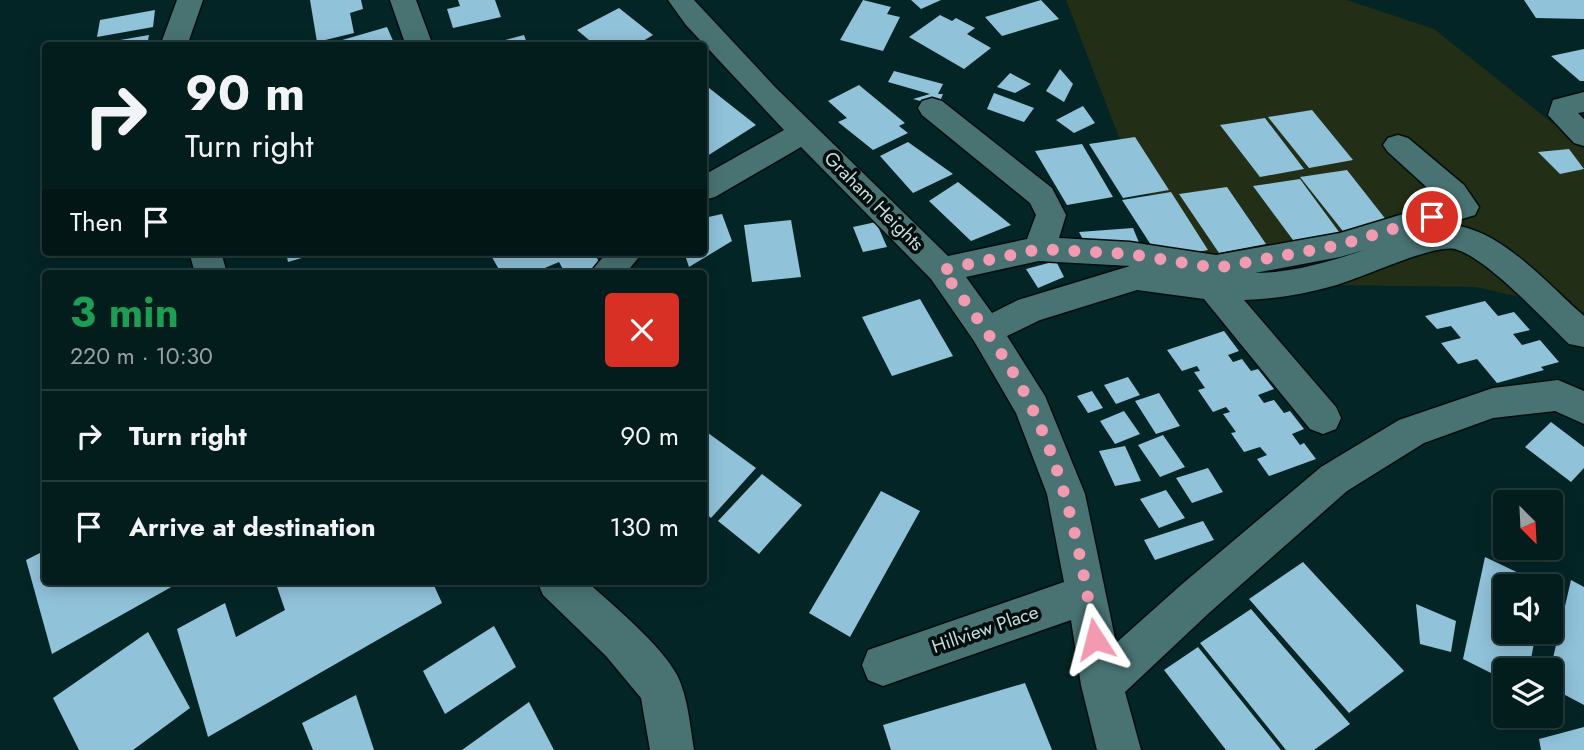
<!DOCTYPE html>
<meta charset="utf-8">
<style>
:root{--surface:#031c1c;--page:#0d2525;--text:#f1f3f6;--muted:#97a1a3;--line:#243a3b}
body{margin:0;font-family:Jost,sans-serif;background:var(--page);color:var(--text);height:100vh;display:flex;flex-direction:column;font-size:26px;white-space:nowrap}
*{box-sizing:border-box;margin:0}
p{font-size:23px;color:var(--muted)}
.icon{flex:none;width:38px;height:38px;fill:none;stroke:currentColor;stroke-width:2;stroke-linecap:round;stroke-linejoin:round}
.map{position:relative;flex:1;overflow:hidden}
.panel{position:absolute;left:42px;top:270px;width:665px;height:315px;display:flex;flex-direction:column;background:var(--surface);border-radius:7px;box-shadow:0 4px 18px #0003,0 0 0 2px var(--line)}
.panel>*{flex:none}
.guide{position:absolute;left:42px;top:42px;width:665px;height:214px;border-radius:7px;box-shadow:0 4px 18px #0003,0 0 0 2px var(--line);background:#031c1c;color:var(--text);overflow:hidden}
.needle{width:46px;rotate:156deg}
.fabs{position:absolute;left:1493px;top:490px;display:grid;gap:14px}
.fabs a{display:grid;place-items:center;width:70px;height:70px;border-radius:7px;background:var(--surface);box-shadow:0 4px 18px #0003,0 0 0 2px var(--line);font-size:35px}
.pin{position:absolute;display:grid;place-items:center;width:60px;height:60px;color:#fff;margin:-30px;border:4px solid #fff;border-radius:50%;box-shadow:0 2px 7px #0007}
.me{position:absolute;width:77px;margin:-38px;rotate:351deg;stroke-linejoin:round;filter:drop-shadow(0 0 5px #0008)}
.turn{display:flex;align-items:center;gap:24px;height:147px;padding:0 28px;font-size:32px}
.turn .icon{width:91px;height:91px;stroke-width:2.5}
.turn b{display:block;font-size:49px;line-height:60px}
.then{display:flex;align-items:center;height:66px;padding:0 28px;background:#0003;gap:14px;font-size:26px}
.round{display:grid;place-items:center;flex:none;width:74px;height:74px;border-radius:7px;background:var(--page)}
.summary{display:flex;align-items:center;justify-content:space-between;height:119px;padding:0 28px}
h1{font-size:42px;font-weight:700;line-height:52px;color:#1e9e55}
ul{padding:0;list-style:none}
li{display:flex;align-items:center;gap:21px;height:91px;padding:0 28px;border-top:2px solid var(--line)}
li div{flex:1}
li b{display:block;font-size:26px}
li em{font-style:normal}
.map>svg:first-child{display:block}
.green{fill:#232e16}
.building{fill:#90c2da}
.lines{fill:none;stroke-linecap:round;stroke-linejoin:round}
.minor-casing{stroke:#000d0d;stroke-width:3}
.minor{fill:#497373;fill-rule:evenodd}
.route{stroke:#f19ab0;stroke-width:12;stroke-dasharray:0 21.6}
.labels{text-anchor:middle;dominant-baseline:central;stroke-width:7;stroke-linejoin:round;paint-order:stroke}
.street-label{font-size:19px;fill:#c8dddd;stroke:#000d0d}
</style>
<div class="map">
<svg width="1584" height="750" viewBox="0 0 1584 750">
<rect width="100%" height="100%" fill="#042526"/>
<path class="green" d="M1066,0H1347L1434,29L1584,148V312L1476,287L1202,283L1125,153Z"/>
<path class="building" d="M310,0H361L363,9L350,13L354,33L317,42Z
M458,0H495L501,17L453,28L447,9L460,6Z
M863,0L891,7L887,14L900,17L883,51L840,40Z
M911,0H941L921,9Z
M1041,0L1059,19L1002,36L985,17Z
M1524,0H1584V19L1536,18Z
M619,8L653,35L635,46L625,43L620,46H596L577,30Z
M155,10L153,27L97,37L100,20Z
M940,15L952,21L956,18L975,28L967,34L991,48L964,69L909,37Z
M387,27L394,43L325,46V45Z
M149,35L147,46H97V44Z
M524,35L528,46H486V45Z
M1584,49V81H1580L1551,56Z
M1060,69L1073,84L1064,102L1046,91Z
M894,71L943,84L938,94H943L938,106L913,99L930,94L888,82Z
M1010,73L1031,84L1015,93L997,87Z
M704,84L756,125L704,158Z
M859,85L905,123L899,126L908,133L873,150L838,122L847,118L828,101Z
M994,93L1034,108L1024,122L987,109Z
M1083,106L1095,123L1074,133L1056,120Z
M1312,110L1353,160L1309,168L1268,117Z
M1265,118L1304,169L1260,177L1220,125Z
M1135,137L1169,190L1123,198L1089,144Z
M908,142L953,174L913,193L880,156Z
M1082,144L1113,197L1067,205L1035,151Z
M1569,149L1584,169L1560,174L1538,152Z
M1347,170L1391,226L1346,235L1300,177Z
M1300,179L1342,236L1296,244L1253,186Z
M958,182L1011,225L971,241L929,201Z
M1227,187L1266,244L1219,253L1179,194Z
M1171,192L1208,250L1160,259L1122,200Z
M722,214L732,241L689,267L684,252H704V218Z
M791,220L801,277L752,282L744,225Z
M876,222L887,247L863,252L853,227Z
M1133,228L1140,245L1087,247L1079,232Z
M286,252H319V253L288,262Z
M489,252H593L602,266L588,273H565L559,262L540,270L542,273H501Z
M1056,261L1064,277L1038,288L1026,269Z
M920,299L953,356L892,376L862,317Z
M1485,301L1498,316L1514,312L1530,330L1513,334L1522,345L1540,340L1559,362L1541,367L1544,370L1497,383L1477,359L1458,364L1441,343L1461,338L1451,326L1437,329L1425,316Z
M1224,331L1239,351L1228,355L1233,362L1242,359L1251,371L1258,369L1274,389L1258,395L1264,403L1274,400L1284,413L1290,411L1304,429L1292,434L1300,445L1304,443L1316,459L1269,476L1257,459L1267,455L1260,447L1244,452L1231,433L1236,432L1223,414L1230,412L1226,407L1213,412L1198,390L1205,388L1194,372L1200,371L1197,366L1182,371L1167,350Z
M1128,377L1140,395L1116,404L1104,385Z
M1092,391L1103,408L1088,413L1077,396Z
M1159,393L1180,426L1156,434L1135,401Z
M1124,411L1140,434L1115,444L1100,421Z
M1551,422L1584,447V468L1571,482L1525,447Z
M704,430L756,468L711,518L704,512Z
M1163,435L1185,467L1160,477L1138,445Z
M1125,446L1141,481L1115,486L1099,451Z
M1208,468L1223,492L1192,503L1176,478Z
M762,474L802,505L759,554L718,521Z
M1166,490L1185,518L1159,528L1140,499Z
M881,491L920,511L850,637L809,613Z
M1203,521L1214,540L1155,560L1144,540Z
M46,550V581H182L52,654L26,560Z
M1485,557L1546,586H1505V632H1536L1529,670H1505V680L1463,659Z
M1303,562L1404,671L1349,713L1249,599Z
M1571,580L1584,587V705L1550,687V671Z
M275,581H432L442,603L208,737L177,629L225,603L236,637L285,610Z
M1416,604L1456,621L1451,652L1420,644Z
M1251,609L1350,724L1314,750H1286L1200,643Z
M494,626L516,667L445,714L423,671Z
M148,632L190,708L133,750H79L53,698Z
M1198,647L1281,750H1226L1164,670Z
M1025,683L1052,750H891L883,725Z
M356,695L374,750H313L302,723Z
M529,702L554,750H462Z
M1584,727V750H1541L1539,739Z"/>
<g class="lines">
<g class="minor-casing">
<path id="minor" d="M177,0H203L187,46H160Z
M390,0H416L433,46H406Z
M668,0H694L776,88L948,256L1027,239L1036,215L1030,203L922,115L918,108L922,101L932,98L942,101L1052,188L1066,215L1059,238L1130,242L1216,255L1340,233L1443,202L1388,152L1383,145L1388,138L1398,135L1408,138L1464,185L1479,207L1475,215L1439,226C1492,218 1547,284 1584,316V347L1569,344C1544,320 1486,257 1455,249C1432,244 1360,279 1333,286C1304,294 1275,299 1244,300L1336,407L1341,418L1336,429L1323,434L1310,429L1204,299L1137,290L1040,320L1007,336L1045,396L1085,494L1116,643L1181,585L1321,467L1399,420L1493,388L1558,380L1584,391V424L1555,411L1493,418L1424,443L1347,491L1209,613L1125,692L1141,750H1097L1081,685L1071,620L883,686L868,680L862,665L868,650L1064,582L1047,494L1016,413L974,341L931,279L801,147L715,197L704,200V175L784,130L686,25ZM1368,249C1331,261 1293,273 1255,273L1340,257ZM1039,261L1130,266L1018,300L992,313L966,277Z
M1584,92V112L1578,113L1584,119V146L1574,143L1548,115L1553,100Z
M189,252H221L227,273H195Z
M607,252H643L626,273H590Z
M537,581H586C612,604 662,646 677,675C688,697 690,726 694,750H650L641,698L606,656L543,595Z"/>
</g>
<use href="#minor" class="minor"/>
</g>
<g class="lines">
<path class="route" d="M1095,639C1082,560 1067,481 1032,408C1009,359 974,314 942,270L1039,249L1130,254L1216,268L1340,245L1432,217"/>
</g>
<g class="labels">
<g class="street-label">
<text transform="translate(874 201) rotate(45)">Graham Heights</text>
<text transform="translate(985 629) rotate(-19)">Hillview Place</text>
</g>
</g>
</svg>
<div class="fabs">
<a><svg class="needle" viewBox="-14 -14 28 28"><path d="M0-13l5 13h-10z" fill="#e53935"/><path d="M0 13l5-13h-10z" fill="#97a1a3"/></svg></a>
<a><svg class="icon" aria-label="sound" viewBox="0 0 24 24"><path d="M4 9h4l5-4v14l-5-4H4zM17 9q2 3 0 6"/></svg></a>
<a><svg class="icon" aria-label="layers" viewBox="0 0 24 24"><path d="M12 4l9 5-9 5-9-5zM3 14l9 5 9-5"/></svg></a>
</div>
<div class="pin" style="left:1432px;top:217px;background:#d93025"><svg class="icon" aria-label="arrive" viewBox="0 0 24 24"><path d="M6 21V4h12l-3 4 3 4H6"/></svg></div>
<svg class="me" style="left:1095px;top:639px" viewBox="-20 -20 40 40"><path d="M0-17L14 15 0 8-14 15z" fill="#f19ab0" stroke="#fff" stroke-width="4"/></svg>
<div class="guide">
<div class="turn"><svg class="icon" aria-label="right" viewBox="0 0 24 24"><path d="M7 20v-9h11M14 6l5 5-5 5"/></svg><div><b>90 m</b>Turn right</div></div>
<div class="then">Then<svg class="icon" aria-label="arrive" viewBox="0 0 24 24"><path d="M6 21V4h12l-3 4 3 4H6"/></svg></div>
</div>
<section class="panel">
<div class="summary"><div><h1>3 min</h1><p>220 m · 10:30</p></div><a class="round" style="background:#d93025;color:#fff"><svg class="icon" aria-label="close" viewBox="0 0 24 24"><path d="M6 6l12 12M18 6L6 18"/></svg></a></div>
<ul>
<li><svg class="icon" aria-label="right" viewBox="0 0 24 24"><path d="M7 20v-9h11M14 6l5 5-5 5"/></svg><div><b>Turn right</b></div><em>90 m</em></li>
<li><svg class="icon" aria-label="arrive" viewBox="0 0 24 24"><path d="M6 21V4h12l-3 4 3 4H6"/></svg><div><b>Arrive at destination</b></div><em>130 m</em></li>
</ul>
</section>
</div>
